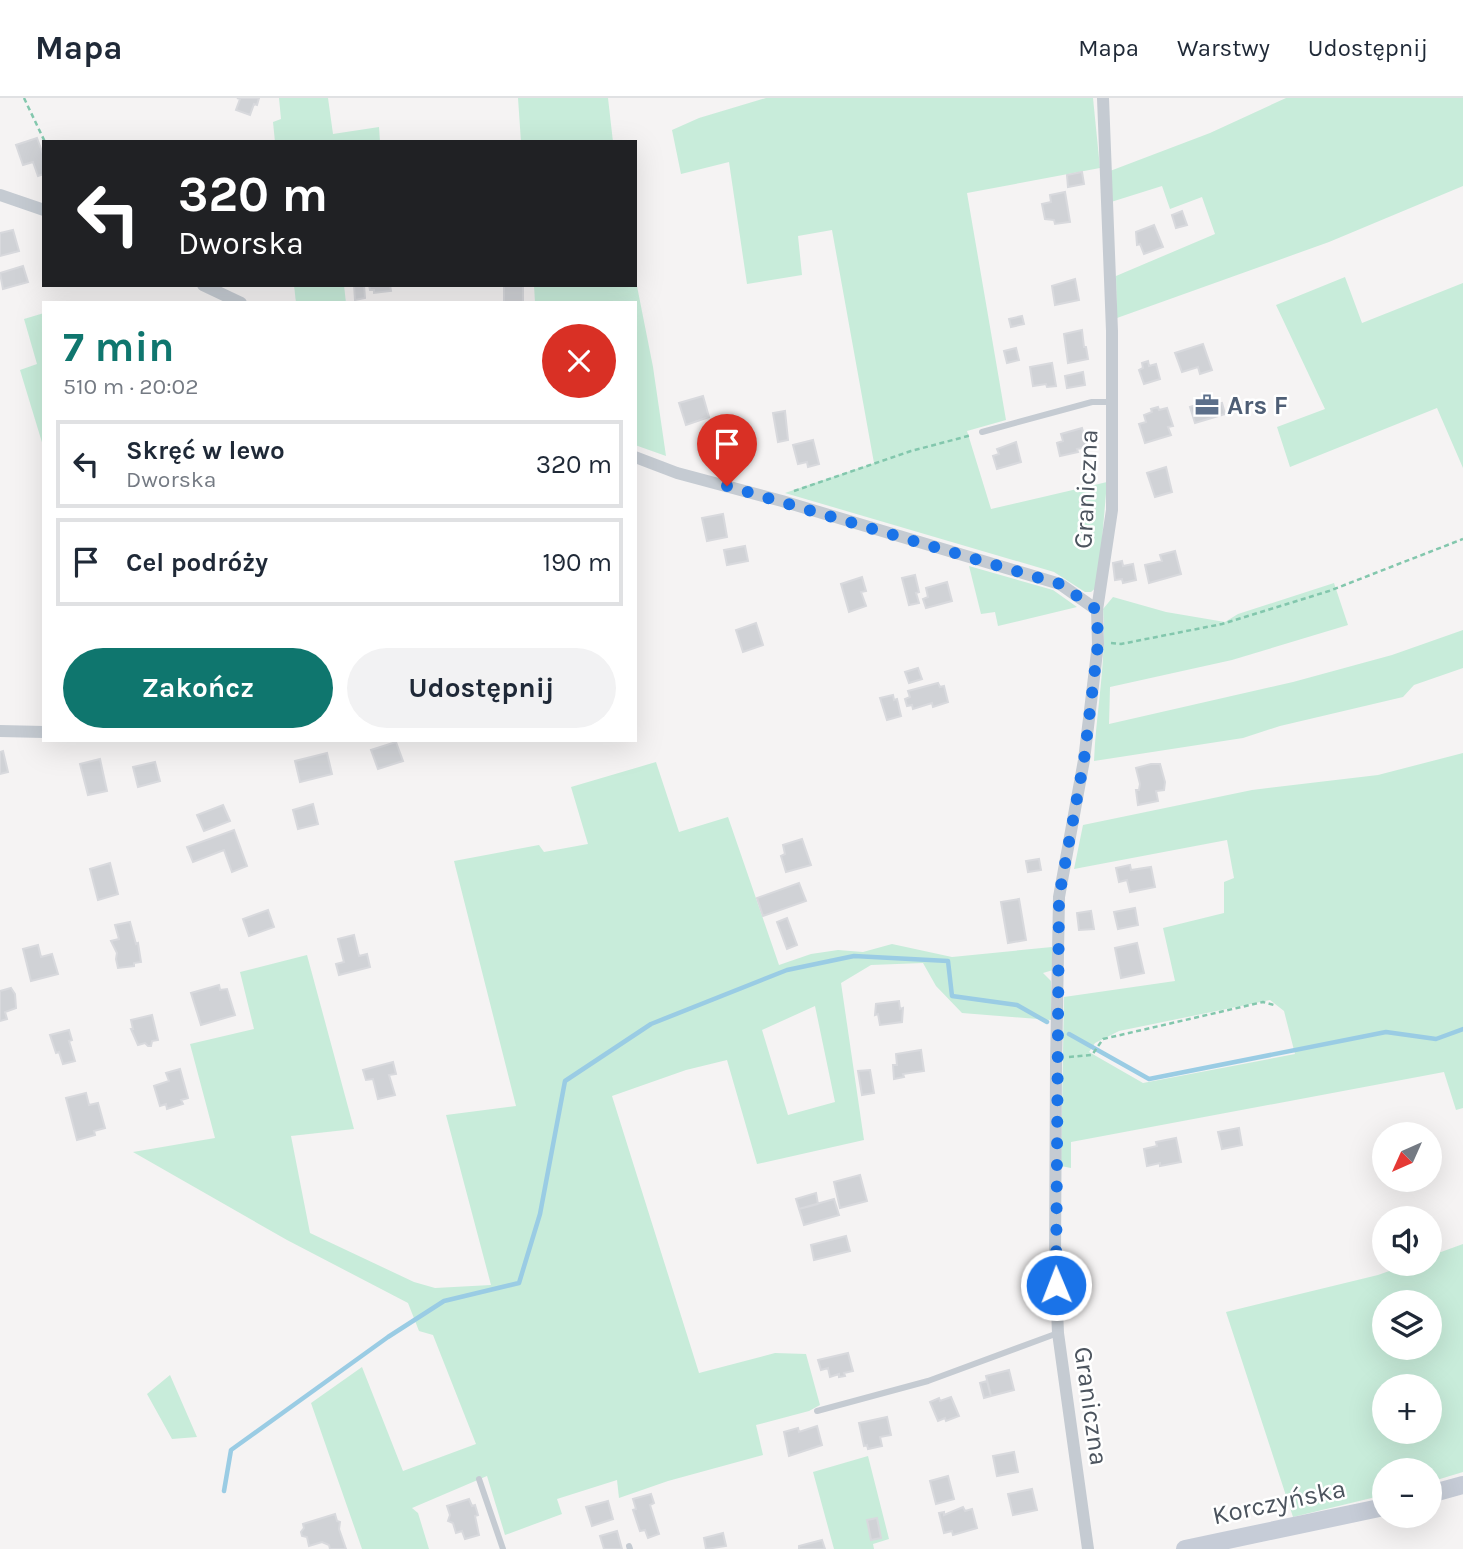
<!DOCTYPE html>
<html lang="pl">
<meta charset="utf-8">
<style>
:root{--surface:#fff;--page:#f2f2f3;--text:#1f2937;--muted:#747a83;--line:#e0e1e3;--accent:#0f766e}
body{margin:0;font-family:Karla,sans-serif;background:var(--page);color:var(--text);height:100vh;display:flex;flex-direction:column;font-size:26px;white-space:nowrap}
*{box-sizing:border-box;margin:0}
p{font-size:23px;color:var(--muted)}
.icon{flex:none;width:38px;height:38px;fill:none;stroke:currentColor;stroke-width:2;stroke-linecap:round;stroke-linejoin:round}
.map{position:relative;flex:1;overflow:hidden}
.panel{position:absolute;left:42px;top:203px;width:595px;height:441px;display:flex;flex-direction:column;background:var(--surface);border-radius:0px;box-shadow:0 7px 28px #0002}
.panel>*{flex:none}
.hud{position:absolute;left:42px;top:42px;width:595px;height:147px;border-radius:0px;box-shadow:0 7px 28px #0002;background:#202124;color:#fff;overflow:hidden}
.needle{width:46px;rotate:225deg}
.controls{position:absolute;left:1372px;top:1024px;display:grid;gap:14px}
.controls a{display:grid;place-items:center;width:70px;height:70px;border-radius:50%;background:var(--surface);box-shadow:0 7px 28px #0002;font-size:35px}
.pin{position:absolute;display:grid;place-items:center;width:60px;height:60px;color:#fff;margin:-72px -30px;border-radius:50% 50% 50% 0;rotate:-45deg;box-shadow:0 0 7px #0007}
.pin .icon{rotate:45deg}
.me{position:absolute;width:77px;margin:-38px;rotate:359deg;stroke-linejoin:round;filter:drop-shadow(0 0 5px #0008)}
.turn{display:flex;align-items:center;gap:24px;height:147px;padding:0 21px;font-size:32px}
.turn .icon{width:91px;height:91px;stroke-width:2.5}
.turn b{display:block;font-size:49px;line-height:60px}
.round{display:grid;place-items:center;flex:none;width:74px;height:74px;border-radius:37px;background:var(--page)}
.summary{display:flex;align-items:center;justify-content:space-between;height:119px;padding:0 21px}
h1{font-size:42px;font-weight:700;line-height:52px;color:var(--accent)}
.action{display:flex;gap:14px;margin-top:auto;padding:14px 21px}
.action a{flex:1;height:80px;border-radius:42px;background:var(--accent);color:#fff;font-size:28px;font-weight:700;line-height:80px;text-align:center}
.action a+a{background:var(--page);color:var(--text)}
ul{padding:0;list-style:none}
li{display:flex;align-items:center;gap:21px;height:88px;margin:0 14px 10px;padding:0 7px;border:4px solid var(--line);border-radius:0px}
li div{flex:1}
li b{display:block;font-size:26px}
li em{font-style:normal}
header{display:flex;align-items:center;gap:42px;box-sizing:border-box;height:98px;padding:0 35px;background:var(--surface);border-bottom:2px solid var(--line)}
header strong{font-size:33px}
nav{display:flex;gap:38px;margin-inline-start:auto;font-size:24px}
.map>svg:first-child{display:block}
.green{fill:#c8ecda;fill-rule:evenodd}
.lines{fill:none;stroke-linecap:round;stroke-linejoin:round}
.stream{stroke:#9acce4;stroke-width:4.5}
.building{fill:#d0d2d6;stroke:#d8d9dd;stroke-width:2}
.path{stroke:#83c7ad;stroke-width:2.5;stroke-dasharray:5 3.5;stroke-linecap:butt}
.lane{stroke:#c5cbd2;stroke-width:6}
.street{stroke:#c5cbd2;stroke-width:12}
.secondary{stroke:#c6ccd7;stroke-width:18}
.route{stroke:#1a73e8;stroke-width:12;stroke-dasharray:0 21.6}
.labels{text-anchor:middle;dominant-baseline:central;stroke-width:5;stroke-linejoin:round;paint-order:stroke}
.service-label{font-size:26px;font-weight:bold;fill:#4e5e75;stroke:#fff;text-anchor:start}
.street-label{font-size:26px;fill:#4c545e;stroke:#fff}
</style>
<header>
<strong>Mapa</strong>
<nav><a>Mapa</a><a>Warstwy</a><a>Udostępnij</a></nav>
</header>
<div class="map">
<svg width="1463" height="1451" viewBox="0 0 1463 1451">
<rect width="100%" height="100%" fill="#f5f3f3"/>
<path class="green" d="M279,0H328L333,36L379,29L380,44H275L273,24L281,21Z
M518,0H608L613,44H521Z
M766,0H1093L1100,70L967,95L1006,322L967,333L991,411L1107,384L1098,488L1091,494H1085L1054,474L785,395L874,365L832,132L798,138L802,177L747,186L729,64L681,76L672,32L699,20Z
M1286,0H1463V88L1329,144L1117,220L1116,178L1215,136L1202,99L1170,111L1162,88L1111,104L1110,73L1210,35Z
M635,178L653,269L666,358L635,347V205H535L534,187H635Z
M1345,179L1362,225L1463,185V370L1437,310L1290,369L1277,329L1325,311L1276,207Z
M294,187H344L346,205H296Z
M44,215V351L20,272L37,266L24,221Z
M969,468L1053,492L1077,509L998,528L995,514L981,516Z
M1334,485L1348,527L1232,562L1110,589L1109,626L1293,584L1392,557L1463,532V570L1414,587L1403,599L1280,628L1243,640L1094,663C1096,613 1107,562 1103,511L1113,499L1166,514L1225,524L1238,516Z
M1463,655V1010L1456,1012L1444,974L1071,1044V1070L1061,1068L1064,899L1175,883L1163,830L1224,815V784L1234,780L1227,742L1074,771L1083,727L1252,692L1378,677ZM1270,902L1284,913L1295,956L1143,985L1089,954L1095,945L1119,933Z
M656,664L679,734L728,719L779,867L811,856L838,852L863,854L892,846L952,859L1052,849L1053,872L1043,875L1051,883V922L962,915L936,888L923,865L871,867L841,885L864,1042L757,1066L727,962L686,972L612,998L699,1275L775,1255L806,1256L820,1307L809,1313L756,1327L763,1357L668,1383L619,1400L617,1382L557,1401L562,1416L505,1437L487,1378L412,1410L418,1415L429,1451H362L311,1305L362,1269L403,1373L476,1346L433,1237L419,1233L408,1205L287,1142L133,1054L215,1040L190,946L254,931L240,874L307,857L354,1031L291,1038L310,1135L414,1184L435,1190L491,1187L446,1017L516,1008L454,763L539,747L544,754L588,746L571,689ZM815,908L835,1004L788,1017L762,932Z
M1463,1146V1374L1430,1384V1372H1384V1397L1293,1419L1226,1214L1378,1177L1409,1166H1430V1158ZM1384,1204H1430V1250H1384ZM1384,1288H1430V1334H1384Z
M170,1277L197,1339L172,1341L147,1296Z
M868,1358L889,1441L873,1446L874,1451H834L813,1374Z"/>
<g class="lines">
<path class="stream" d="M1069,936L1149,981L1386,934L1436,941L1463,931
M224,1393L231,1352L388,1239L444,1203L519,1185L540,1116L565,983L651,926L787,872L854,858L948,863L952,898L1017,907L1047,924"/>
</g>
<path class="building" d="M237,0H259L257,7L254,6L250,17L236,12L240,1Z
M37,40L44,59V76L38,78L33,64L23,67L16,47Z
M1082,74L1084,86L1068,89L1067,77Z
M1065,94L1070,124L1055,126L1054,122L1045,121L1042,106L1051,104L1050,97Z
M1182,113L1187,127L1176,130L1172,117Z
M1154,127L1163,149L1144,156L1140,146L1137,147L1136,134Z
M13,132L19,153L0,158V135Z
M23,168L28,184L3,191L0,175Z
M1075,181L1079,202L1055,207L1052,188Z
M354,187H364L365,200L355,202Z
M369,187H390L391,193L374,195V192H370Z
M504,187H523V205H504Z
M1022,218L1024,226L1011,229L1009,221Z
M1082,232L1084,249H1086L1088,261L1068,265L1064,236Z
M1203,246L1212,272L1200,276L1198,269L1182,274L1175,255Z
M1016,250L1019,262L1007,265L1004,253Z
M1148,263L1149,268L1156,266L1160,281L1144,286L1139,272L1143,270L1142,265Z
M1052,265L1056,288L1047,289L1046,286L1033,288L1030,269Z
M1083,274L1085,287L1067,290L1065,278Z
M703,298L709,319L686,327L679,305Z
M1206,301L1207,303L1215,301L1217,306L1222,305L1225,316L1195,325L1190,309L1203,305L1202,302Z
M1158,309L1159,312L1167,310L1173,328L1168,329L1171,337L1145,345L1139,326L1146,324L1144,317L1152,314L1151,311Z
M785,313L788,342L778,344L773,315Z
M1082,330L1087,349L1077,351L1078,354L1060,358L1057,345L1063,343L1061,336Z
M813,342L819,366L808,369L807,364L798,366L793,347Z
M1016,344L1021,364L997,371L993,358L999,356L997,351Z
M1166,369L1172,394L1155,399L1147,375Z
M723,416L727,439L707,443L702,420Z
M745,448L748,463L727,467L724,452Z
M1175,453L1181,476L1149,485L1145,467L1162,463L1160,457Z
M1122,463L1123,468L1133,466L1136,482L1123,485L1122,481L1115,482L1113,465Z
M915,477L919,494L916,495L919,505L909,507L902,480Z
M862,479L866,493L861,494L866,508L849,514L841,486Z
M947,484L952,503L926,510L923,501L928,499L926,490Z
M756,525L763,547L743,554L736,532Z
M918,570L922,581L909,585L905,574Z
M938,585L940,589L944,588L948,604L933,609L932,605L913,611L912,607L907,608L905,601L910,599L908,593Z
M893,597L894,602L897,601L901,618L887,622L880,600Z
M396,644L403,663L378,671L371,652Z
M3,653L8,674L0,676V654Z
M327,655L332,676L300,684L295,663Z
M100,661L107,693L88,697L80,666Z
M155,664L160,683L138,689L133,669Z
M1151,666H1160L1165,684L1164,692L1156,693L1158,703L1138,707L1136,692H1139L1140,686L1136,670Z
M313,706L318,726L298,731L293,712Z
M223,707L230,723L204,733L197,717Z
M234,732L247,768L232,774L224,752L193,764L187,749Z
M802,741L811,767L786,774L781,758L785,756L783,747Z
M1039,761L1041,772L1028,774L1026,763Z
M110,765L118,796L98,802L90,771Z
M1130,767L1131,772L1151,769L1155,789L1130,794L1127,782L1119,784L1116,770Z
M799,785L806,803L763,818L757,800Z
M1019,801L1026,842L1008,845L1001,804Z
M1135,810L1138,827L1118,831L1114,814Z
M268,812L274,829L249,838L243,821Z
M1091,813L1094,831L1079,832L1077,815Z
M787,820L797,847L787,851L777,824Z
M130,824L136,846L138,845L141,864L134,865V868L118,870L116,861L117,855L111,843L119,841L115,827Z
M354,837L359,858L367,856L370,869L339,877L336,866L344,864L338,841Z
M1137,845L1144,875L1121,880L1115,850Z
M38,847L41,859L52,856L58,876L31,883L23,851Z
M219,887L220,892L227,891L235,917L201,927L191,895Z
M11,890L15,896L16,910L5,914L7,921L0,923V893Z
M899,903L900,911L903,910L902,924L880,927L878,916L875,917L876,906Z
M152,917L158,942L152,943L151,948H148L145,945L138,947L131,931H133L131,922Z
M69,932L72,942L69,943L75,963L63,966L59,954L56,955L50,937Z
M921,952L924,973L903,976L904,979L894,981L893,967H897L896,956Z
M393,964L396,976L389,977L395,997L378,1001L373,981L366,982L363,972Z
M180,971L188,1000L181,1002L183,1006L167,1011L166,1006L160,1008L154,988L169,983L166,975Z
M870,972L874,995L862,997L858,973Z
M86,995L89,1007L98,1005L105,1030L94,1033L95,1037L77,1042L66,1000Z
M1239,1030L1242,1047L1222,1051L1218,1034Z
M1176,1040L1181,1064L1160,1068V1065L1147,1068L1144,1051L1157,1048L1156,1044Z
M860,1077L867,1103L840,1110L834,1084Z
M816,1095L818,1106L799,1111L796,1101Z
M834,1101L839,1117L804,1127L799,1111Z
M846,1138L850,1153L814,1162L811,1147Z
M848,1255L853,1273L844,1275L845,1278L839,1279V1276L830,1279L828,1270L821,1272L818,1262Z
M1009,1272L1014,1292L991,1298L986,1278Z
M987,1283L991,1298L984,1300L980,1285Z
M951,1299L959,1318L946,1323L945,1320L938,1323L930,1304L939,1300L940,1303Z
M887,1319L891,1337L880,1339L882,1348L868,1351L867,1347L864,1348L859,1325Z
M817,1328L822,1347L789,1358L784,1334L798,1330L799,1334Z
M1014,1354L1018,1374L997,1378L993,1358Z
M948,1378L954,1401L936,1406L930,1383Z
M1032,1391L1037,1412L1013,1417L1008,1396Z
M651,1396L654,1405L650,1407L659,1436L648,1440L645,1432L640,1433L633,1412L636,1411L633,1401Z
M469,1401L472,1408L475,1407L478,1417L475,1418L479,1437L465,1441L462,1433L456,1435L453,1425L448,1423L450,1417L447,1408Z
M608,1403L613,1421L592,1428L586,1409Z
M963,1409L965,1413L972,1411L977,1430L953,1437L952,1433L944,1435L939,1415L944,1414V1417Z
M335,1416L337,1423L340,1424L339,1431L346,1451H330L329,1447L322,1444L309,1448L307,1439L302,1438L301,1434L304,1430L303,1426Z
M877,1420L881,1440L871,1442L867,1422Z
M617,1433L622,1451H604L600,1438Z
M723,1435L726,1448L706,1451L704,1440Z
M822,1442L825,1451H799V1448Z"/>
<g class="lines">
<path class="path" d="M24,0L45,44
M794,393L911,353L972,337
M1111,545L1121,546L1222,526L1329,493L1463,441
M1069,959L1092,957L1103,941L1263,904L1274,907"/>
<path class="lane" d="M982,334L1092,304H1112
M817,1313L928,1283L1058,1235
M479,1381L503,1451
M629,1448L630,1451"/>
<path class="street" d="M0,97L44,112
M203,187L241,205
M635,359L677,375L782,403L1060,486L1097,512
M0,633L44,634
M1088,1451L1058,1235L1055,1163L1056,968L1059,799L1084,662L1098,546L1097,512L1112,412V233L1103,0"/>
<path class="secondary" d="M1430,1396L1463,1387
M1185,1451L1384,1409"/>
</g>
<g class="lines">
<path class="route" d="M727,388L1060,486L1097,512L1098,546L1084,662L1059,799L1056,1187"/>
</g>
<defs>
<g id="office-bare" transform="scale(1.89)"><path d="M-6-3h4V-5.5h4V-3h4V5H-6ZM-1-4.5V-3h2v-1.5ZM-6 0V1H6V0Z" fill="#5c6f8a" stroke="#fff" stroke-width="2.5" paint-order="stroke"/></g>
</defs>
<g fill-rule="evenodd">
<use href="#office-bare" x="1207" y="307"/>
</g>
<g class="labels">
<g class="service-label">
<text x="1227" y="307">Ars F</text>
</g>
<g class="street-label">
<text transform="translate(1086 391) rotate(-87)">Graniczna</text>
<text transform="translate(1091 1308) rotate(82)">Graniczna</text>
<text transform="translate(1279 1404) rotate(-12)">Korczyńska</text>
</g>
</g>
</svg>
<div class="controls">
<a><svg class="needle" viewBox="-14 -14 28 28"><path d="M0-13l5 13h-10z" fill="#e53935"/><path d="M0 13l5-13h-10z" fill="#747a83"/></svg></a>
<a><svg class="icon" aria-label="sound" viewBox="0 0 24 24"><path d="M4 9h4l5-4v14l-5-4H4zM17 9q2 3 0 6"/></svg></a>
<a><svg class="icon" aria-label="layers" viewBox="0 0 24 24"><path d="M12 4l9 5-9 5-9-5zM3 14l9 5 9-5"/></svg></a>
<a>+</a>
<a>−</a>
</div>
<div class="pin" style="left:727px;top:388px;background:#d93025"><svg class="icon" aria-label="arrive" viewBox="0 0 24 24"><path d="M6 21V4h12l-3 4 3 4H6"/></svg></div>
<svg class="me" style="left:1056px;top:1187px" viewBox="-20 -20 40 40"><circle r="17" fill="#1a73e8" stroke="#fff" stroke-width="3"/><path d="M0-11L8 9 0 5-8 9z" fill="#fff"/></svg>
<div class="hud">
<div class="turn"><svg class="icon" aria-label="left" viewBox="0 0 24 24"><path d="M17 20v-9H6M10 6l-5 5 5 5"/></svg><div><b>320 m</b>Dworska</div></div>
</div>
<section class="panel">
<div class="summary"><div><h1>7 min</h1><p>510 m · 20:02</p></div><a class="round" style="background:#d93025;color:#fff"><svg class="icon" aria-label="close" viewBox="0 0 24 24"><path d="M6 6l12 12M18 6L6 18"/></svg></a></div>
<ul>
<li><svg class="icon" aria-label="left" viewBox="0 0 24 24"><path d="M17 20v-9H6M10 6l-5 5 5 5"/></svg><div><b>Skręć w lewo</b><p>Dworska</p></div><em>320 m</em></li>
<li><svg class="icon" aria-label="arrive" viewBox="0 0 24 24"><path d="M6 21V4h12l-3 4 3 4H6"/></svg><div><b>Cel podróży</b></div><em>190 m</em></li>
</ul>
<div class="action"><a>Zakończ</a><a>Udostępnij</a></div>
</section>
</div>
